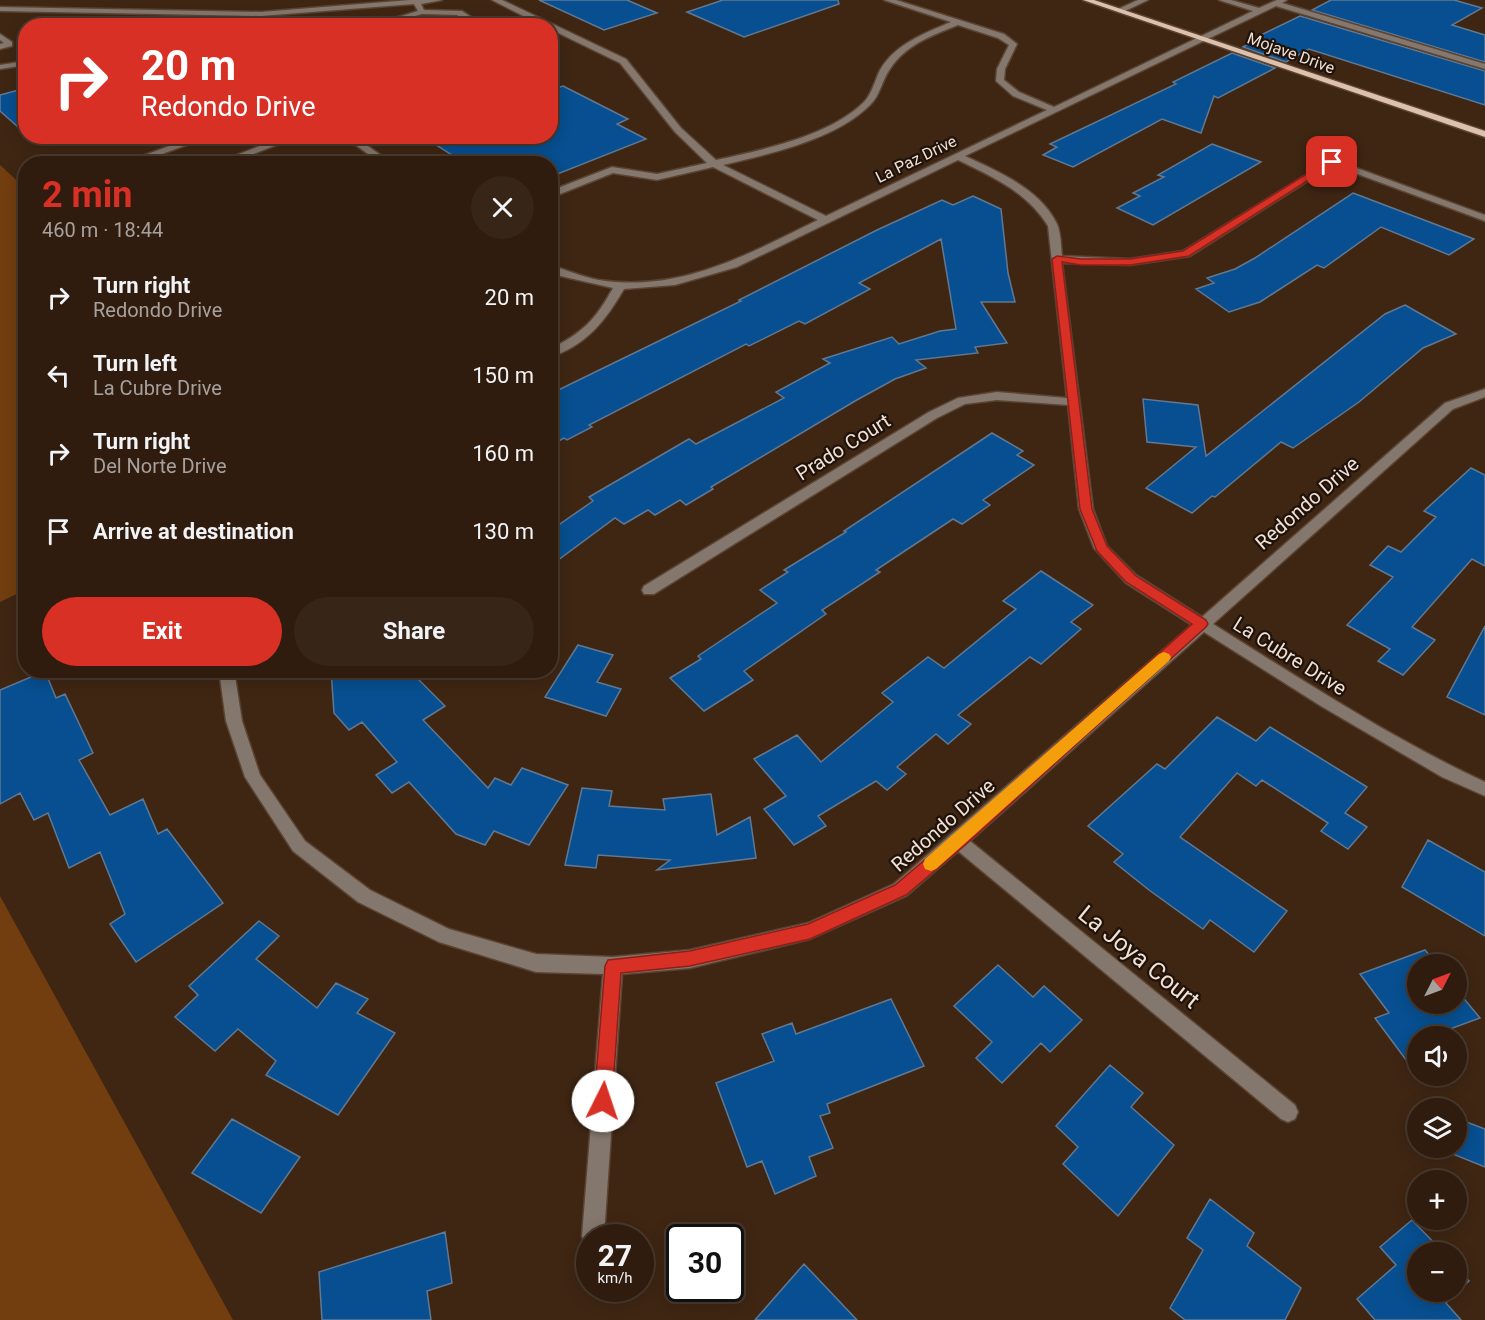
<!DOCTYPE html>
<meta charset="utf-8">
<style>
:root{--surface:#2f1c0e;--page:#372517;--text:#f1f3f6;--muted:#a7a19e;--line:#4a3a2e;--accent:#d93025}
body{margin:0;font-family:Roboto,sans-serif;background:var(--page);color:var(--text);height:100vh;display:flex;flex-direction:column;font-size:22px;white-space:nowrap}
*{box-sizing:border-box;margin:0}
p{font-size:20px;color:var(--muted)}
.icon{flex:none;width:33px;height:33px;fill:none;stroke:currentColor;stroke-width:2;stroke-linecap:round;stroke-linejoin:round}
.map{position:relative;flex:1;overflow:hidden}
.sheet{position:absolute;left:18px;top:156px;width:540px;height:522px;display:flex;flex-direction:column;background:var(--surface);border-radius:24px;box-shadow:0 3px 15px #0003,0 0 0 2px var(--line)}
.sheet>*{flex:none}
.guide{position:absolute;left:18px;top:18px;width:540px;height:126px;border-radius:24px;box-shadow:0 3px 15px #0003,0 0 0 2px var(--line);background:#d93025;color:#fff;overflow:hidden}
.needle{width:39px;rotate:48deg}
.buttons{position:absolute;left:1407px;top:954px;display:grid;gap:12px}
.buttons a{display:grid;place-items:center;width:60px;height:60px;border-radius:50%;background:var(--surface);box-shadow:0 3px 15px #0003,0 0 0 2px var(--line);font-size:30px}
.speed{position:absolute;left:576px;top:1224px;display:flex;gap:12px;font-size:30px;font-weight:700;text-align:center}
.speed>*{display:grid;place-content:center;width:78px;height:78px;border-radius:50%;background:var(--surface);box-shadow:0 3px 15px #0003,0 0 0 2px var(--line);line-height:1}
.speed small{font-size:15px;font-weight:400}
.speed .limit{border:3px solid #111;border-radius:9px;background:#fff;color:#111}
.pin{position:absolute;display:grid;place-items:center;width:51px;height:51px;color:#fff;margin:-26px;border-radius:12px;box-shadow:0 3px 9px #0006}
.me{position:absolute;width:66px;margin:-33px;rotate:4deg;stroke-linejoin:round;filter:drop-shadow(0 0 4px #0008)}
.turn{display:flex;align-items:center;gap:21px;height:126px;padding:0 24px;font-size:27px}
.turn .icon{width:78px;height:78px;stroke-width:2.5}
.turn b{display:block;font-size:42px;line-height:51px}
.round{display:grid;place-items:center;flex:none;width:63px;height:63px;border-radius:32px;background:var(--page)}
.headline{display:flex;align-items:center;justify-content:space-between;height:102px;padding:0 24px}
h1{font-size:36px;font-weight:700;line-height:45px;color:var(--accent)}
.primary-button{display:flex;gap:12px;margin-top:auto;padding:12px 24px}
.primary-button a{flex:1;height:69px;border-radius:36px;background:var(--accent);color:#fff;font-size:24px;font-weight:700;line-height:69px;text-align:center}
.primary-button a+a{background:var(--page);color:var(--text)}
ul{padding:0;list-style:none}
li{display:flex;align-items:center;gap:18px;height:78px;padding:0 24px}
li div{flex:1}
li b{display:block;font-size:22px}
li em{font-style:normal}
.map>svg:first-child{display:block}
.green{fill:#733e0f}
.building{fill:#074f90;stroke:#617892;stroke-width:1.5}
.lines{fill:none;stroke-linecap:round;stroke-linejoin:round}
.minor-casing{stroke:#5b4432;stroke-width:3}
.major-casing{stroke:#5b4432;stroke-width:3}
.minor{fill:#84776d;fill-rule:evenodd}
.major{fill:#ddc1ad;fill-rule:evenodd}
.route{fill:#d93025;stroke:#8d1f18;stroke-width:1.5}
.slow{fill:#f59e0b}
.labels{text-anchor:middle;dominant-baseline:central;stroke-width:4.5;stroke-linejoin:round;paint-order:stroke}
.far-street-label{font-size:16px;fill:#f1e0d4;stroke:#1e120a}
.street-label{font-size:20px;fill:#f1e0d4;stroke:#1e120a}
.near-street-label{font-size:24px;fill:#f1e0d4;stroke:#1e120a}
</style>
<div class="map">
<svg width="1485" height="1320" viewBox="0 0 1485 1320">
<rect width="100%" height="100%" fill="#3f2613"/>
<path class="green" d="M0,165L26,189L25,590L0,602Z
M0,896L233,1320H0Z"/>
<path class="building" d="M539,0H627L657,13L604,30Z
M723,0H838L839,4L744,37L687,12Z
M1331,0H1454L1482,8L1452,25L1485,35V62L1312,10Z
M1300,16L1485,71V105L1309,49L1286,62L1243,47L1261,38L1257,37Z
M1232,53L1275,68L1218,98L1214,96L1201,133L1162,119L1073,167L1043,155L1057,147L1050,144L1176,84L1173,82Z
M563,86L628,119L617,124L646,139L550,177V164H466L422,136H550V90Z
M26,88V134L0,111V95Z
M1212,144L1261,162L1153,225L1117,208L1140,196L1133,193L1164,177L1158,175Z
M1353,193L1474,239L1449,255L1381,227L1324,268L1317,265L1260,302L1229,312L1196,289L1214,283L1207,278L1235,269L1255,258Z
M973,196L1001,209L1008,273L1015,302H981L1007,343L975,347L978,353L916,360L926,368L895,379L855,401L711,487L713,489L686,505L680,500L655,515L648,510L624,524L615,518L550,566V531L593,501L589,497L689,439L696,444L784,398L776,392L830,363L823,359L892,337L899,344L940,331L956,329L941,239L859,283L870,289L805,324L799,321L749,346L746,344L589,425L592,427L567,440L564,438L550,446V394L741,301L739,300L877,230L942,200L953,205Z
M1405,305L1456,334L1423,348L1359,402L1293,448L1281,442L1215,497L1212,496L1192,513L1146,488L1196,447L1147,442L1143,399L1198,405L1206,456L1385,314Z
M992,433L1023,451L1017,455L1034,465L983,500L990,505L962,524L953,519L876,570L880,572L822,610L826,614L744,671L753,680L704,711L670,678L701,659L698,656L777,603L760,590L788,572L784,570L846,532L844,531Z
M1471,468L1485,475V566L1472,559L1412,627L1435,640L1403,675L1378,661L1390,649L1347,625L1393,577L1370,565L1388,546L1401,552L1436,517L1424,511Z
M1041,571L1093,605L1071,622L1081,629L1041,664L1030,657L958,715L971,724L948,744L936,734L897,767L906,774L887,790L876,781L818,816L826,826L794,845L764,809L786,796L754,759L797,735L821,762L893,702L882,693L928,657L944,668L1016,609L1003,601Z
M1485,626V715L1447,697Z
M578,645L613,655L597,682L621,689L606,716L545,697Z
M331,670H409L445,706L423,720L488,788L495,778L511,785L522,768L568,785L529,845L494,831L485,845L456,834L409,782L392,793L376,775L397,762L362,722L349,730L334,713Z
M45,671L56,698L65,694L93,753L79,760L110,815L143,799L158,834L167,829L223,903L136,962L110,924L125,914L100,852L69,868L48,813L34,820L20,793L0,804V690Z
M1217,717L1256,741L1270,727L1367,787L1345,813L1367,827L1348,849L1321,831L1328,823L1262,780L1256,786L1237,773L1180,837L1287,911L1254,952L1210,920L1203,929L1149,890L1114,862L1123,854L1088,826L1157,764L1165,769Z
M582,788L612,791L609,806L665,810L663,799L711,794L717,835L750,817L756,858L657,870L670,860L598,855L596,868L565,865Z
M1428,840L1485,872V936L1402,887Z
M259,921L279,936L256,959L317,1008L336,983L368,999L357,1013L395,1033L338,1115L266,1075L276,1061L238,1029L215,1051L175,1017L198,995L189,986Z
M1425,950L1437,964H1418V1004H1456V989L1480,1018L1431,1036H1418V1076L1375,1018L1389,1013L1360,974Z
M998,965L1033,997L1044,986L1082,1020L1050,1052L1041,1043L1002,1083L976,1058L992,1042L954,1006Z
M891,999L924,1066L827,1104L830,1113L820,1116L833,1148L809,1157L816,1176L775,1194L762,1161L747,1167L716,1083L774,1061L762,1034L792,1023L796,1034Z
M1110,1065L1143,1093L1131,1107L1174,1145L1118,1216L1063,1164L1078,1147L1056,1126Z
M1456,1118L1485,1129V1167L1438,1148H1456Z
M232,1119L300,1157L261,1213L192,1173Z
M1210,1199L1254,1233L1247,1246L1301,1288L1285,1320H1185L1170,1308L1203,1250L1187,1238Z
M1412,1220L1443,1252H1418V1292H1456V1267L1469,1281L1446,1303L1461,1320H1375L1357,1299L1396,1265L1380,1247Z
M445,1232L452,1283L427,1291L431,1320H322L319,1272Z
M804,1264L857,1320H755Z"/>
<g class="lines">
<g class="minor-casing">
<path id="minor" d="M410,0H442L421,4L424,10L462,11L485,26H476L457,15L422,14L382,26H369L418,11L414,4L261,16L0,11V7L261,12Z
M492,0H502L626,59L681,128L716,160C762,150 830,136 864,102C872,94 875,80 880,70C895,44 925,33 951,22L884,0H896L1004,34L1017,44L1005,69L1004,80L1019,92L1054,107L1253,11L1219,0H1231L1259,8L1277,0H1287L1282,3L1485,64V69L1276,6L965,156C999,172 1040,189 1057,224C1061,233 1061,247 1062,256L1130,259L1183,251L1332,159L1485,215V221L1333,165L1190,256L1130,265L1062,263L1093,509L1107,546L1136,575L1202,617L1445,403L1485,389V397L1453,409L1213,624C1301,679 1390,738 1485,782V796L1442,777L1321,706L1204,632L970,841L1295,1105L1298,1112L1295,1119L1288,1122L1281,1119L958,851L906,896L810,939L690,968L622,974L604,1236L590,1238V1245L585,1244L582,1236L603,974L536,972L439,942L358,902L293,851L245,777L226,721L219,670H234L242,721L260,775L305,841L370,890L449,929L536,954L613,957L690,950L808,923L894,884L1192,625L1126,583L1094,548L1079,509L1068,405L997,400L965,404L937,418L654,594H644L642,590L644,586L929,412L958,398L997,392L1067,398L1048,226C1027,192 993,177 958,160L737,267L675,285L624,289C606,320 586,346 550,357V349C583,333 596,319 613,288L556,275L550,272V265C567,270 582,277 599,280C680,293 748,254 818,220L713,167L657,180L613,173L550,198V191L612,167L657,174L707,163L675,132L620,63L550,29V26H543ZM958,25L998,38L1009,45L997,69L996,81L1013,96L1047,110L826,216L723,165C769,154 835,140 870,105C880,96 882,80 890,69C905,45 933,35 958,25Z
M1138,0H1148L1123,12L1116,10Z
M0,34L12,42V46L0,49V44L4,43L0,40Z
M26,61V65L0,69V65Z
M197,136H211L135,164H120Z
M286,136H300L227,164H213Z
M343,136H354L393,164H382Z"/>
</g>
<g class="major-casing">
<path id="major" d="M1083,0H1094L1485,131V137Z"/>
</g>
<use href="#minor" class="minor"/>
<use href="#major" class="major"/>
</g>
<path class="route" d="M1329,160L1337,162L1189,256L1130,265H1081L1062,262L1092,509L1107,546L1136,576L1206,620L1208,624L1206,627L964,846L906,895L810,939L690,966L621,973L612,1101L610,1107L603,1110L597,1107L594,1101L605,966L608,960L690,951L808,924L895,885L953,836L1192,624L1126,582L1097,551L1080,509L1052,259L1057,256L1081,259H1130L1183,251Z"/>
<path class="slow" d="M1164,652L1169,654L1171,657L1169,661L936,869L931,871L925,869L923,864L925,859L1159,654Z"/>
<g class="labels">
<g class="far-street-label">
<text transform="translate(1291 53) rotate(20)">Mojave Drive</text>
<text transform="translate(916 159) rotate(-26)">La Paz Drive</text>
</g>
<g class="street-label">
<text transform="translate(843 447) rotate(-32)">Prado Court</text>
<text transform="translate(1307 503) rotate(-41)">Redondo Drive</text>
<text transform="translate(1290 656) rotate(32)">La Cubre Drive</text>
<text transform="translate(943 825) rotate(-41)">Redondo Drive</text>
</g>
<g class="near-street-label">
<text transform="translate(1139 957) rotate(39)">La Joya Court</text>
</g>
</g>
</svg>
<div class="buttons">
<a><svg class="needle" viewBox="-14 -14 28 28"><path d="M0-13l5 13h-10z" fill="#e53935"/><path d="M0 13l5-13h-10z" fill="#a7a19e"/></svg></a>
<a><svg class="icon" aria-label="sound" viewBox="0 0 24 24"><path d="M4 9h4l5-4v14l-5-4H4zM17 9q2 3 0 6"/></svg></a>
<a><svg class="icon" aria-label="layers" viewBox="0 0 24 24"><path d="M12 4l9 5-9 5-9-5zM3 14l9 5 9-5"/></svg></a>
<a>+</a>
<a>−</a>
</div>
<div class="speed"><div>27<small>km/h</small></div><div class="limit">30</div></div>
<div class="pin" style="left:1332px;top:162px;background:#d93025"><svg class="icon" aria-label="arrive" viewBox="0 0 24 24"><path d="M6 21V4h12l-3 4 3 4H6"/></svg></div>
<svg class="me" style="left:603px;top:1101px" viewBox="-20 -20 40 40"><circle r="19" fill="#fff"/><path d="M0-13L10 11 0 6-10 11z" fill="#d93025"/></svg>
<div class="guide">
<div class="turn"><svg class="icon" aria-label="right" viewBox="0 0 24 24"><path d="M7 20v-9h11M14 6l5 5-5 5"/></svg><div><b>20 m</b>Redondo Drive</div></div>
</div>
<section class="sheet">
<div class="headline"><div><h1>2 min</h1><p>460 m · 18:44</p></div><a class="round"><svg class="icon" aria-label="close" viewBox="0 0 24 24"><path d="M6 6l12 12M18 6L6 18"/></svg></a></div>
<ul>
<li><svg class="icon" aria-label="right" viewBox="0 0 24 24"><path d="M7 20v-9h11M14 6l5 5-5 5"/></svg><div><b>Turn right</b><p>Redondo Drive</p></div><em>20 m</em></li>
<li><svg class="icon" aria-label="left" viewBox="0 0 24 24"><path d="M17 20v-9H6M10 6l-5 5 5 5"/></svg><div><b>Turn left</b><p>La Cubre Drive</p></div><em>150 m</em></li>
<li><svg class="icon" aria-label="right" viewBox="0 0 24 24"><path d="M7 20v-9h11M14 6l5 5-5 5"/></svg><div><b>Turn right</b><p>Del Norte Drive</p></div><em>160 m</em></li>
<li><svg class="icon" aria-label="arrive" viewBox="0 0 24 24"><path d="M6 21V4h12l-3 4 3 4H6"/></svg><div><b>Arrive at destination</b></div><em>130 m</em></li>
</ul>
<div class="primary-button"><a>Exit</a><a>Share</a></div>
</section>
</div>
